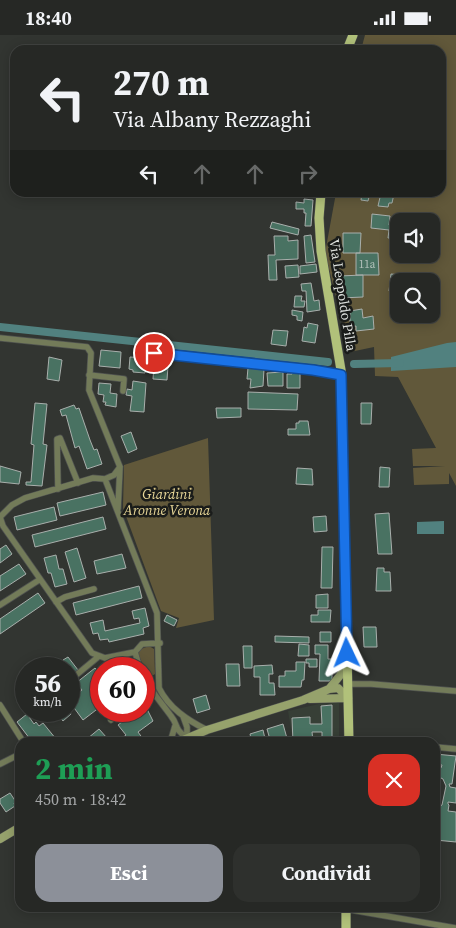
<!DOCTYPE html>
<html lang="it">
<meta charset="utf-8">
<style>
:root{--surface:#262825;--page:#2e302d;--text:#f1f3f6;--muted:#a4a6a7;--line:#424442;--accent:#8c9099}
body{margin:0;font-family:"Source Serif 4",serif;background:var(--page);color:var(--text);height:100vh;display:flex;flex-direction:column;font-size:19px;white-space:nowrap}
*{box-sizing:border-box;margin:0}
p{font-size:16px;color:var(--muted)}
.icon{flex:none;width:28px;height:28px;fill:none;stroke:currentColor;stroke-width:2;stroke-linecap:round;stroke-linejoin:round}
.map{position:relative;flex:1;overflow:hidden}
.details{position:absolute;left:15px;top:702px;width:425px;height:175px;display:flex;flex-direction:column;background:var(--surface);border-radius:15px;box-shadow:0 2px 12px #0003,0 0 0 1px var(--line)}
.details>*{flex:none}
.hud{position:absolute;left:10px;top:10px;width:436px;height:152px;border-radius:15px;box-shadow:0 2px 12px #0003,0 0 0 1px var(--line);background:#262825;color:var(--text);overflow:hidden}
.buttons{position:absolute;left:390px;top:178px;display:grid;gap:10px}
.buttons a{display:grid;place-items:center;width:50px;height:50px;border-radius:10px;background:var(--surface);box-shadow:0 2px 12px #0003,0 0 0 1px var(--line);font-size:25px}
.speed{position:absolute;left:15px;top:622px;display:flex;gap:10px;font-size:25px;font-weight:700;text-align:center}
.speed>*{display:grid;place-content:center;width:65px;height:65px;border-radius:50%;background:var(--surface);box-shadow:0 2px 12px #0003,0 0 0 1px var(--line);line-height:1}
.speed small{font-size:12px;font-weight:400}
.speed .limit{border:8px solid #d22;background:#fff;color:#111}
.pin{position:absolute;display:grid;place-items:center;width:42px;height:42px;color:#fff;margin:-21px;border:2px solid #fff;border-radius:50%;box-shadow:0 1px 5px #0007}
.me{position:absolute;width:55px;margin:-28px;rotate:358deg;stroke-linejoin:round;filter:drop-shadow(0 0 4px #0008)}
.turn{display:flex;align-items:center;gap:18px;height:105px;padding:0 20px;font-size:22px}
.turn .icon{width:65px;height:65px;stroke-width:2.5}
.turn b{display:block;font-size:35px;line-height:42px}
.lanes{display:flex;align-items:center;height:48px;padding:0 20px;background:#0003;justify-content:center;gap:25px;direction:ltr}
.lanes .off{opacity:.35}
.round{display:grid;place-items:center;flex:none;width:52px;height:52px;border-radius:15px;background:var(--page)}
.overview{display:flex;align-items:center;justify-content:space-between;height:85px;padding:0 20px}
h1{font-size:30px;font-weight:700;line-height:38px;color:#1e9e55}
.action{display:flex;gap:10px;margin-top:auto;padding:10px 20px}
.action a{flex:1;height:58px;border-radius:15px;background:var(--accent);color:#fff;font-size:20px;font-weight:700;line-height:58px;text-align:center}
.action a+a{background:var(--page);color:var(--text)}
.status{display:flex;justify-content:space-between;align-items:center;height:35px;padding:0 25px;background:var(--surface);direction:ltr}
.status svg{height:14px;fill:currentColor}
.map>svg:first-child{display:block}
.built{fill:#373f36}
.green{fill:#61583a;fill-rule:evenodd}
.water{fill:#51817f}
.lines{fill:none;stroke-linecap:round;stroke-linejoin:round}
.canal{stroke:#51817f;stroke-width:8}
.building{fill:#497262;stroke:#a9afac}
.street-casing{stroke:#505350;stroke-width:7}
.secondary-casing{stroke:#505350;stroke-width:9}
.primary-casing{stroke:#505350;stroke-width:10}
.street{stroke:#737b59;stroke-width:5.5}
.secondary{stroke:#96a26c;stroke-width:8}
.primary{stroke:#b1c17a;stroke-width:9}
.route-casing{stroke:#114b97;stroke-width:12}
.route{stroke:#1a73e8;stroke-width:9}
.labels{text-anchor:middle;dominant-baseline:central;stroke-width:5;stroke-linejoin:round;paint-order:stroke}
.number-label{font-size:11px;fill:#b6c3bd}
.street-label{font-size:14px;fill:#dbdedb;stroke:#1a1c1a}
.park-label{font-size:14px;font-style:italic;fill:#e7d697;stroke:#1a1c1a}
</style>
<div class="status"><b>18:40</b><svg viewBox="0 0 49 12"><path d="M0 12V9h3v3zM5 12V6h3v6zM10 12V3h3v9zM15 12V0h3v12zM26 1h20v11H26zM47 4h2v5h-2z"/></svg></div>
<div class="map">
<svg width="456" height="893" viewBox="0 0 456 893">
<rect width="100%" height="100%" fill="#323531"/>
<path class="built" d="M339,668V707H293L288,676L319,669Z"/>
<path class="green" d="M365,0H456V451L449,438V449L414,450L413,433L445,431H413L412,414L436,413L398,342L375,341L374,312L350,317L325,218L336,158H441V15H361ZM399,186H431V219H399ZM399,246H431V279H399Z
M208,403L214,585L176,593L179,583L161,576L123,473L124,430Z
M149,611L154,614L155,639L149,643L138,619L141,614Z"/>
<path class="water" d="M456,307V332L391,336V322L447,308Z
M444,486V499H417V487Z"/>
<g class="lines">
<path class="canal" d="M0,292L328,327
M354,329L400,328"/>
</g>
<path class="building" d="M362,158H370L368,166L361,165Z
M381,158H396L394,159L392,168H389L388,172L378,171Z
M304,164L313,165L311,191H305L306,178H304V174H296V167L304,168Z
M372,179L390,181L389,190L399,193L398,200L393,199V203H388L389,195L371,193Z
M272,187L299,194L298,200L270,193Z
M343,198H361L360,218H343Z
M311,200L315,227L306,228L304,201Z
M274,201H288V206L298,205V224L276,225L277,245H269L268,220H275Z
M356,218H378L379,240H356Z
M316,229L317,237L300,239V231Z
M298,230L299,242L286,243L285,231Z
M391,239L403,240V246H399V257L389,256Z
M363,240V262L341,263L339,241Z
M311,248L314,266L319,265L320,275L307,277L306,256H302L301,249Z
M295,261H302L301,266H305L304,272H294Z
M362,274L363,283L373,281L374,294L356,296V291L350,292V276Z
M292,275L303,277L302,286L297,285V281L292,280Z
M308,288L318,290L315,308L302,306L304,292L307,293Z
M273,295L288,296L286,311L271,309Z
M101,315L121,317L120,333L99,331Z
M49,322L62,325L59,346L47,344Z
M130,322L147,323L145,338L133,337V335L129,334Z
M154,330L168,331L167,345L153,344Z
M248,333L264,334L263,351L250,353L251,344H247Z
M283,337V351H268L267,338Z
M292,337H300V353H287V339H292Z
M133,346L146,348L144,377L130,376L132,361L126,360L127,354L132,355Z
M99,348L111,349L110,358L117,359L116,372L105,370L106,367H103L104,360L98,359Z
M248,357L298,359L297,375L248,374Z
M35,368L47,369L43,409L47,410L42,451L26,450V447H31L34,410L31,409Z
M361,368H372L371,389H361Z
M74,370L76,374L79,373L90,405L94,415L97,414L102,429L87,434L79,411L75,413L66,380L62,381L60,375Z
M216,373H241V382L217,383Z
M299,386H308L310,400H288V394H296V388H299Z
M131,397L137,414L128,418L121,401Z
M0,431L21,437L19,449L0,447Z
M380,432L390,433L389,452H379Z
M297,433L312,434L313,450L296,449Z
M103,457L106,470L60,481L57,468Z
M54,472L57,485L17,495L14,482Z
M389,478L392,519H378L375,479Z
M326,481L327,496L314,497L313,482Z
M103,482L106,494L35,512L32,500Z
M6,510L12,519L0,528V514Z
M322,512H333L332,553H321Z
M77,513L86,543L74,547L65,517Z
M122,519L126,533L97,539L94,526Z
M56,520L59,534H63L67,549L55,552L51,538H48L44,523Z
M19,529L26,539L0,556V541Z
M377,533H384V537H390L391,556H376Z
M139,551L142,563L76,580L73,568Z
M38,558L45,568L0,599V584Z
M328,559V573H316V560Z
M145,573L149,591L143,593L144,599L109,607L108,604L100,605L98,598L93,599L90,588L103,585L105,596L140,588L139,583L134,584L132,576Z
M318,575H331L330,587H311V580H318Z
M167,580L177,585L174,591L164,586Z
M363,592H376L377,612H364Z
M320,597H331V607H320Z
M275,601L309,602V608L275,607Z
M299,609L309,610V621H298Z
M315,610H328V624H332V646H319L320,619H315Z
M243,611H252V633H244Z
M68,622L78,635L69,642V634H58L65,628L63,625Z
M306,624H317V632H309V628H306Z
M296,627H305L304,645H302L301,652H279V641H285V636H296Z
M226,629H239L240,651H227Z
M272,630L273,639H269V648H274L275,660H260V642H254V631Z
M95,633L101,640V673L100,672L83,685L69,666L82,655L76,648Z
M26,659V673L24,675L19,668Z
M206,660L210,674L197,678L193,664Z
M145,670L153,686L138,697L146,708H123L121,704L126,700L118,690L136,676H144Z
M332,670V708H322V697H312L313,706L293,707L292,683L310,682V689H322L321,671Z
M50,676H69L71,679L63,686L56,678L50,683L47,679Z
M27,679L34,689L36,687L39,691L43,688L56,704L52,708H33L17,687Z
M283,689L288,707L271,708L267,694Z
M99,694L107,703L101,708H82Z
M263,695L266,708H252L250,699Z
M435,719L456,721L452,749H449L450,752L456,753V768L448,767V769L449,770L448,776L456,777V807L435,805V774L442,770L446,751L443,744L437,741L439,732L441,733L442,730L435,729Z
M10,758L16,767L14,768L15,771L6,777L0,768V764Z"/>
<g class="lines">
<g class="street-casing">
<path id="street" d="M0,303L87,312L91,318L89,355L120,432L118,473
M154,319L313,335L341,340
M89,340L124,344L123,356
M105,444L114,440L120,432
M58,454L57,404L60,403L78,448
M56,567L65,562L94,554
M0,570L39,545
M135,617L105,623L92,618L3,491L0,482L12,470L25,463L93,443L105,444L157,578L159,653C169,673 187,685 207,695
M135,617L142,609L160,608
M135,617L140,634
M144,641C151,657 161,667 171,681C179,691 173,693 187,703
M69,646L98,622
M348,649H371L456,656
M0,670L24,708
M183,681L187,692V703
M111,685L121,676
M349,704L382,708
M170,708L175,691
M435,712L456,714
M0,729L20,719
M346,874L455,893"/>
</g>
<g class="secondary-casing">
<path id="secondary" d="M329,654L338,653L348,663
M310,664L348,663
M176,708L207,695L303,665L329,654L342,638L343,622
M0,804L20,792"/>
</g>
<g class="primary-casing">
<path id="primary" d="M347,15L353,0
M321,158L319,183L321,216L341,335L349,708
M346,872V893"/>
</g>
<use href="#street" class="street"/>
<use href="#secondary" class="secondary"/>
<use href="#primary" class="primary"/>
</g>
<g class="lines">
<g class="route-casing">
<path id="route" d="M154,318L313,335L341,340L347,618"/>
</g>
<use href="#route" class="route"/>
</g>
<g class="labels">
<g class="number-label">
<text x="367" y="229">11a</text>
</g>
<g class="street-label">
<text transform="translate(343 260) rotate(81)">Via Leopoldo Pilla</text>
</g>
<g class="park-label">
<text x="167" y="459">Giardini<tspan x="167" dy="16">Aronne Verona</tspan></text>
</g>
</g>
</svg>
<div class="buttons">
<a><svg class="icon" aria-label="sound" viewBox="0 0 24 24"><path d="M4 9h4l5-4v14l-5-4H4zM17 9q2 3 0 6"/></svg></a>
<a><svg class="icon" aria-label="search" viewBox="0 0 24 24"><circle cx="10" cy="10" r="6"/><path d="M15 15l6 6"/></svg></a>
</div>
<div class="speed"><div>56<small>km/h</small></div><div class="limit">60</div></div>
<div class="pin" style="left:154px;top:318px;background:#d93025"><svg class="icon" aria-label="arrive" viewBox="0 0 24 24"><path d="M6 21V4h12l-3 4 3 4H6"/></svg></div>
<svg class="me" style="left:347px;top:618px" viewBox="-20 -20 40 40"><path d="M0-17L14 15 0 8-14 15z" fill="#1a73e8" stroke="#fff" stroke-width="4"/></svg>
<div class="hud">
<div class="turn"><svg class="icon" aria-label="left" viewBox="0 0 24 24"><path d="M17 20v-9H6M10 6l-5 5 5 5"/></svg><div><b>270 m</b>Via Albany Rezzaghi</div></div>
<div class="lanes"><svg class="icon" aria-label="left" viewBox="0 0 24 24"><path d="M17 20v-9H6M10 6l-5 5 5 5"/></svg><svg class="icon off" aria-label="ahead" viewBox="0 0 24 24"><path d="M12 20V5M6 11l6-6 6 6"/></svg><svg class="icon off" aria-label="ahead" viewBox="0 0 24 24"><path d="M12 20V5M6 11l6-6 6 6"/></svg><svg class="icon off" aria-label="right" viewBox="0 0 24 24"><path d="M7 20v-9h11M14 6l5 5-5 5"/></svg></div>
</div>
<section class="details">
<div class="overview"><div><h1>2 min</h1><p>450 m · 18:42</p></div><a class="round" style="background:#d93025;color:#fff"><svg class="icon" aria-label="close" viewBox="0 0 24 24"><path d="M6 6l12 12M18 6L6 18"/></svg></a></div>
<div class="action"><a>Esci</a><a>Condividi</a></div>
</section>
</div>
